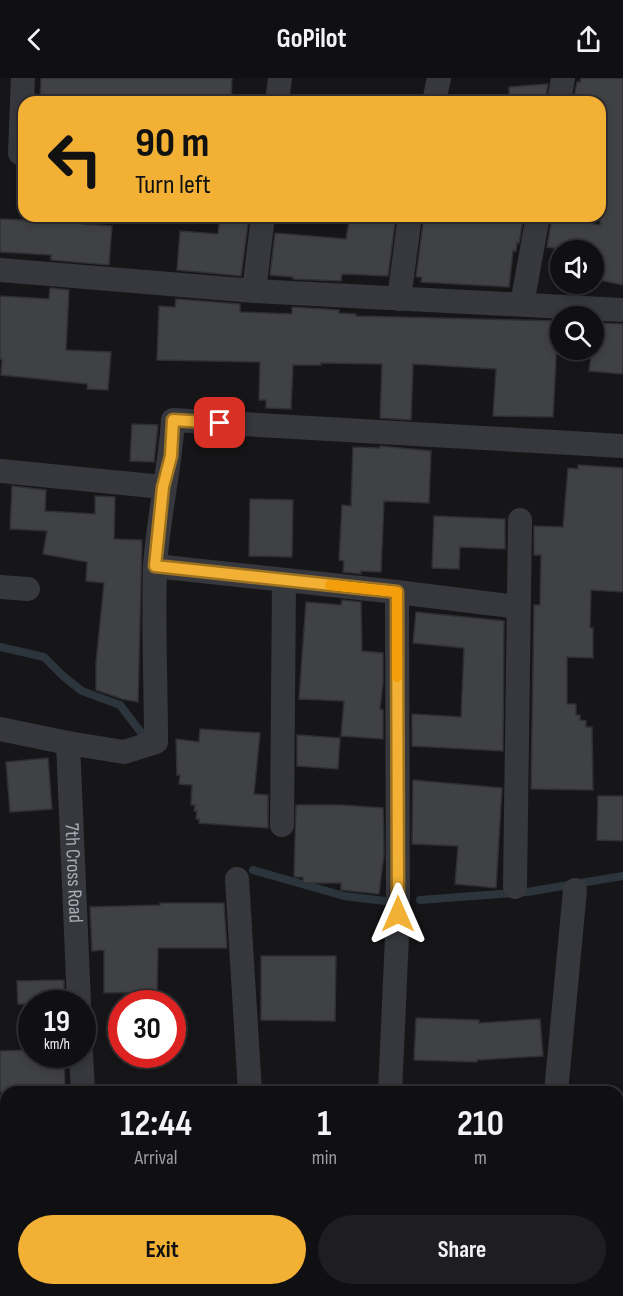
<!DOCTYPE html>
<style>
:root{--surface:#101012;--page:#1e1e20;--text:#f1f3f6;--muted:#9c9d9f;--line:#303032;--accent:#f2b134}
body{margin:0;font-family:"Sofia Sans Condensed",sans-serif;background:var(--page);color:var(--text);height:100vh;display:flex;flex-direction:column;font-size:22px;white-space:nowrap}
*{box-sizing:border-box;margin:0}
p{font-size:20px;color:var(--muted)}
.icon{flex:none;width:33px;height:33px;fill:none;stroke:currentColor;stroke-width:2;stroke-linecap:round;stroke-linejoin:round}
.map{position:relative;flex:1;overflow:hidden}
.panel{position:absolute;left:0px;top:1008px;width:624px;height:210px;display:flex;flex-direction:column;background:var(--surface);border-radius:18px 18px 0 0;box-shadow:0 3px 9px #0003,0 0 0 2px var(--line)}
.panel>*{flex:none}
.banner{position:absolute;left:18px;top:18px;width:588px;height:126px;border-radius:18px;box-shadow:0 3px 9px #0003,0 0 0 2px var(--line);background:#f2b134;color:#111;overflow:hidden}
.buttons{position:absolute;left:550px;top:162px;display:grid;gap:12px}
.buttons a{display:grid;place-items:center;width:54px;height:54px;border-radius:50%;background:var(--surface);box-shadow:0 3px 9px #0003,0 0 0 2px var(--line);font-size:30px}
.speed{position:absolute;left:18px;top:912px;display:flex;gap:12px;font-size:30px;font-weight:700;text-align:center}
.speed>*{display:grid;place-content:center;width:78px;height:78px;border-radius:50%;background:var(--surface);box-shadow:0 3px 9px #0003,0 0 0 2px var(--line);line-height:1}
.speed small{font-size:15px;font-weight:400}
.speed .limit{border:9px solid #d22;background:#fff;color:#111}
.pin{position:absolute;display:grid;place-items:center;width:51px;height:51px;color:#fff;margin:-26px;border-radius:12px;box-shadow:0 3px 9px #0006}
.me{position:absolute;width:66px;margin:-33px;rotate:0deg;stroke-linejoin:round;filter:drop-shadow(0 0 4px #0008)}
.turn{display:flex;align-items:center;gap:21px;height:126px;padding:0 18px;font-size:27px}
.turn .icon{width:78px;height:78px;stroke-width:2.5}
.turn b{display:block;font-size:42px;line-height:51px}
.eta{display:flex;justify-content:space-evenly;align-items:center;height:102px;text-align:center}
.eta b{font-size:36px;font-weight:700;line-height:42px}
.primary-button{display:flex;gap:12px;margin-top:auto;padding:12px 18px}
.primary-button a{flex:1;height:69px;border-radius:36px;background:var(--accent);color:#111;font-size:24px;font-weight:700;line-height:69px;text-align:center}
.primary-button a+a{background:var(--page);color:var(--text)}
header{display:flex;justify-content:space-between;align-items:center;height:78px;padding:0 18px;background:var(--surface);font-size:27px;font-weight:700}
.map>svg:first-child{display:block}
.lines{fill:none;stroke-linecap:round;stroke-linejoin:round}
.stream{stroke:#2c353c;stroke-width:8}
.building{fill:#404145;stroke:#303034;stroke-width:1.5}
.minor{stroke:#37383d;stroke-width:24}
.route-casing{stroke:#9d7322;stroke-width:15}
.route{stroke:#f2b134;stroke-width:10}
.slow{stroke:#f59e0b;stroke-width:10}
.labels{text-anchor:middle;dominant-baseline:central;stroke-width:4.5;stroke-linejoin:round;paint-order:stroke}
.street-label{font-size:20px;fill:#a8adb8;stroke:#111113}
</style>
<header><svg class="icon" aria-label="back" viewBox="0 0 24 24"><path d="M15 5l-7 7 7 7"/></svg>GoPilot<svg class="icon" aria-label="share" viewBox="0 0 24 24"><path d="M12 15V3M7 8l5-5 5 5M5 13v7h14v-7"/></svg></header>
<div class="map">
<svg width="623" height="1218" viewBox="0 0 623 1218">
<rect width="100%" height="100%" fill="#161618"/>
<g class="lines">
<path class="stream" d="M0,569L44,579L63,598L82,613L120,627L143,657
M253,792L344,818L385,823
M420,822L527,814L623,798"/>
</g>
<path class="building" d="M41,0H232L231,24H122L70,21V24H40Z
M581,0H623V207L594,201V172H568L547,169L552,139L600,147V24H573L577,4H580Z
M548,6L545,24H509V9Z
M220,138H249L241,198L177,192L180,153L218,156Z
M350,138H396L388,198L342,196L341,203L293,201V199L270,197L275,155L346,161Z
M424,138H524L519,165L517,164L516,173H513L509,209L421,204L422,199H416Z
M53,140L82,141V146L112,148L109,187L51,182V177L0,174V141L53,143Z
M50,210L69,212L66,272L111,274L108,312L87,311L88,306L1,297L2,281H0V218L49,221Z
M176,221L240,226V234L292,236V229L339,232V235L356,236V238L558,243L553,339L493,338L496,291L413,286L411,342L380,340L382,286L321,285V287H293L291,331L266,330V322H259L260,284L157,282L159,228L175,229Z
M595,245L623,246V296L589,293L592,272H594Z
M132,346L158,347L154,384L130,383Z
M380,368L431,373L429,425L384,423L381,494L361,493V496L343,494L344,483L339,482L342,427L351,428L353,369L380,370Z
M578,387L623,390V514L591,512L590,550H593V580L567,579V626H576V637H580V642L586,643V649H592L593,712L531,711L534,527H540L541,477H534V448L563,449L568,390L578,391Z
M12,408L46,412L45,433L95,436V418L115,419L114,461L142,462L138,624L122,621L96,612V585L104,505L86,503L87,484L43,476L47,453L10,451Z
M250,421L293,422L292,479L249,478Z
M434,438L505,441V471L460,469L459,491L432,490Z
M342,522L361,524L362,573L383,575V605L380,631L383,632V661L341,658L344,623L299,621L306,524L341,527Z
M416,534L504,543L503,673L412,668V636L461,639L464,570L413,565Z
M200,651L260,655L254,716L268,717V750L199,745V741H196L197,733H194L195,727H191L192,707L179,706L180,697H177L176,661L199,664Z
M297,657L340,660L338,691L297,688Z
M48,680L52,731L10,734L6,684Z
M413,702L502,710L496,810L455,806L458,768L412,766Z
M598,718H623V763L597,762Z
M296,727H342L383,730L384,776L379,816L341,812V805H303V799H294Z
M160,825H224L227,870H158L157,914L104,915V872L92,873L90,829L160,827Z
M261,878H336L335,943L261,942Z
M64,902V926H18L17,903Z
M416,940L479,942V945L540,941L543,978L477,982V984L414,982Z
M32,972V976H64L65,1014H0V973Z"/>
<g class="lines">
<g class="minor">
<path d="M277,24L280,0"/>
<path d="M434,24L439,0"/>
<path d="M559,24L563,0"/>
<path d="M20,75L23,0"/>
<path d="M0,192L254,213L263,138"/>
<path d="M254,213L623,232"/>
<path d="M399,221L410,138"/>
<path d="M522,226L538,138"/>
<path d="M0,393L163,409"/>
<path d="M155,488L397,514L518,529"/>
<path d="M0,509L28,511"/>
<path d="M0,651L68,665L124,674L156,664C156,606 153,547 155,489C158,439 170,391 173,342L623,368"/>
<path id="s1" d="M68,665L79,926"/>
<path d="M282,747L284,503"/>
<path d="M237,801L250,1014"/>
<path d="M515,809L520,442"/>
<path d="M81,976L83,1014"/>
<path d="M390,1014L398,836L397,514"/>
<path d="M556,1014L575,812"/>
<path d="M90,1212V1218"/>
<path d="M386,1212V1218"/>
<path d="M554,1212L555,1218"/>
</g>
</g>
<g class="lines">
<g class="route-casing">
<path id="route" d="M220,345L173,342L171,378L163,409L155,488L397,514L398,836"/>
</g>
<use href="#route" class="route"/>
<path class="slow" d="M330,507L397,514V599"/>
</g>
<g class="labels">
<g class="street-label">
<text stroke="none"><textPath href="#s1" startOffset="130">7th Cross Road</textPath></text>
</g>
</g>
</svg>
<div class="buttons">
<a><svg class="icon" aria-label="sound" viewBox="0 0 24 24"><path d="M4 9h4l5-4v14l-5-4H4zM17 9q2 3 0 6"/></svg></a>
<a><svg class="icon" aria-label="search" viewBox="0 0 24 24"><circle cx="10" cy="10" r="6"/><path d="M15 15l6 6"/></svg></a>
</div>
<div class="speed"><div>19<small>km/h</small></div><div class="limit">30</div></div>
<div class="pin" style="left:220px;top:345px;background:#d93025"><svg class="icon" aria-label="arrive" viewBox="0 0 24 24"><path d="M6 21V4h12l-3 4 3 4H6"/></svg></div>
<svg class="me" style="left:398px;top:836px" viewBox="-20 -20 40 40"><path d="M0-17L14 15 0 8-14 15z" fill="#f2b134" stroke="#fff" stroke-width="4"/></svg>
<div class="banner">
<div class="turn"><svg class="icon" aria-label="left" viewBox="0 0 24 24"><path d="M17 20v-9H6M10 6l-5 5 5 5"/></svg><div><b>90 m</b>Turn left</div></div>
</div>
<section class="panel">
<div class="eta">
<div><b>12:44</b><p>Arrival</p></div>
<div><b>1</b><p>min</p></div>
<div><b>210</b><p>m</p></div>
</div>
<div class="primary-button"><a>Exit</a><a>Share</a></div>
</section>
</div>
